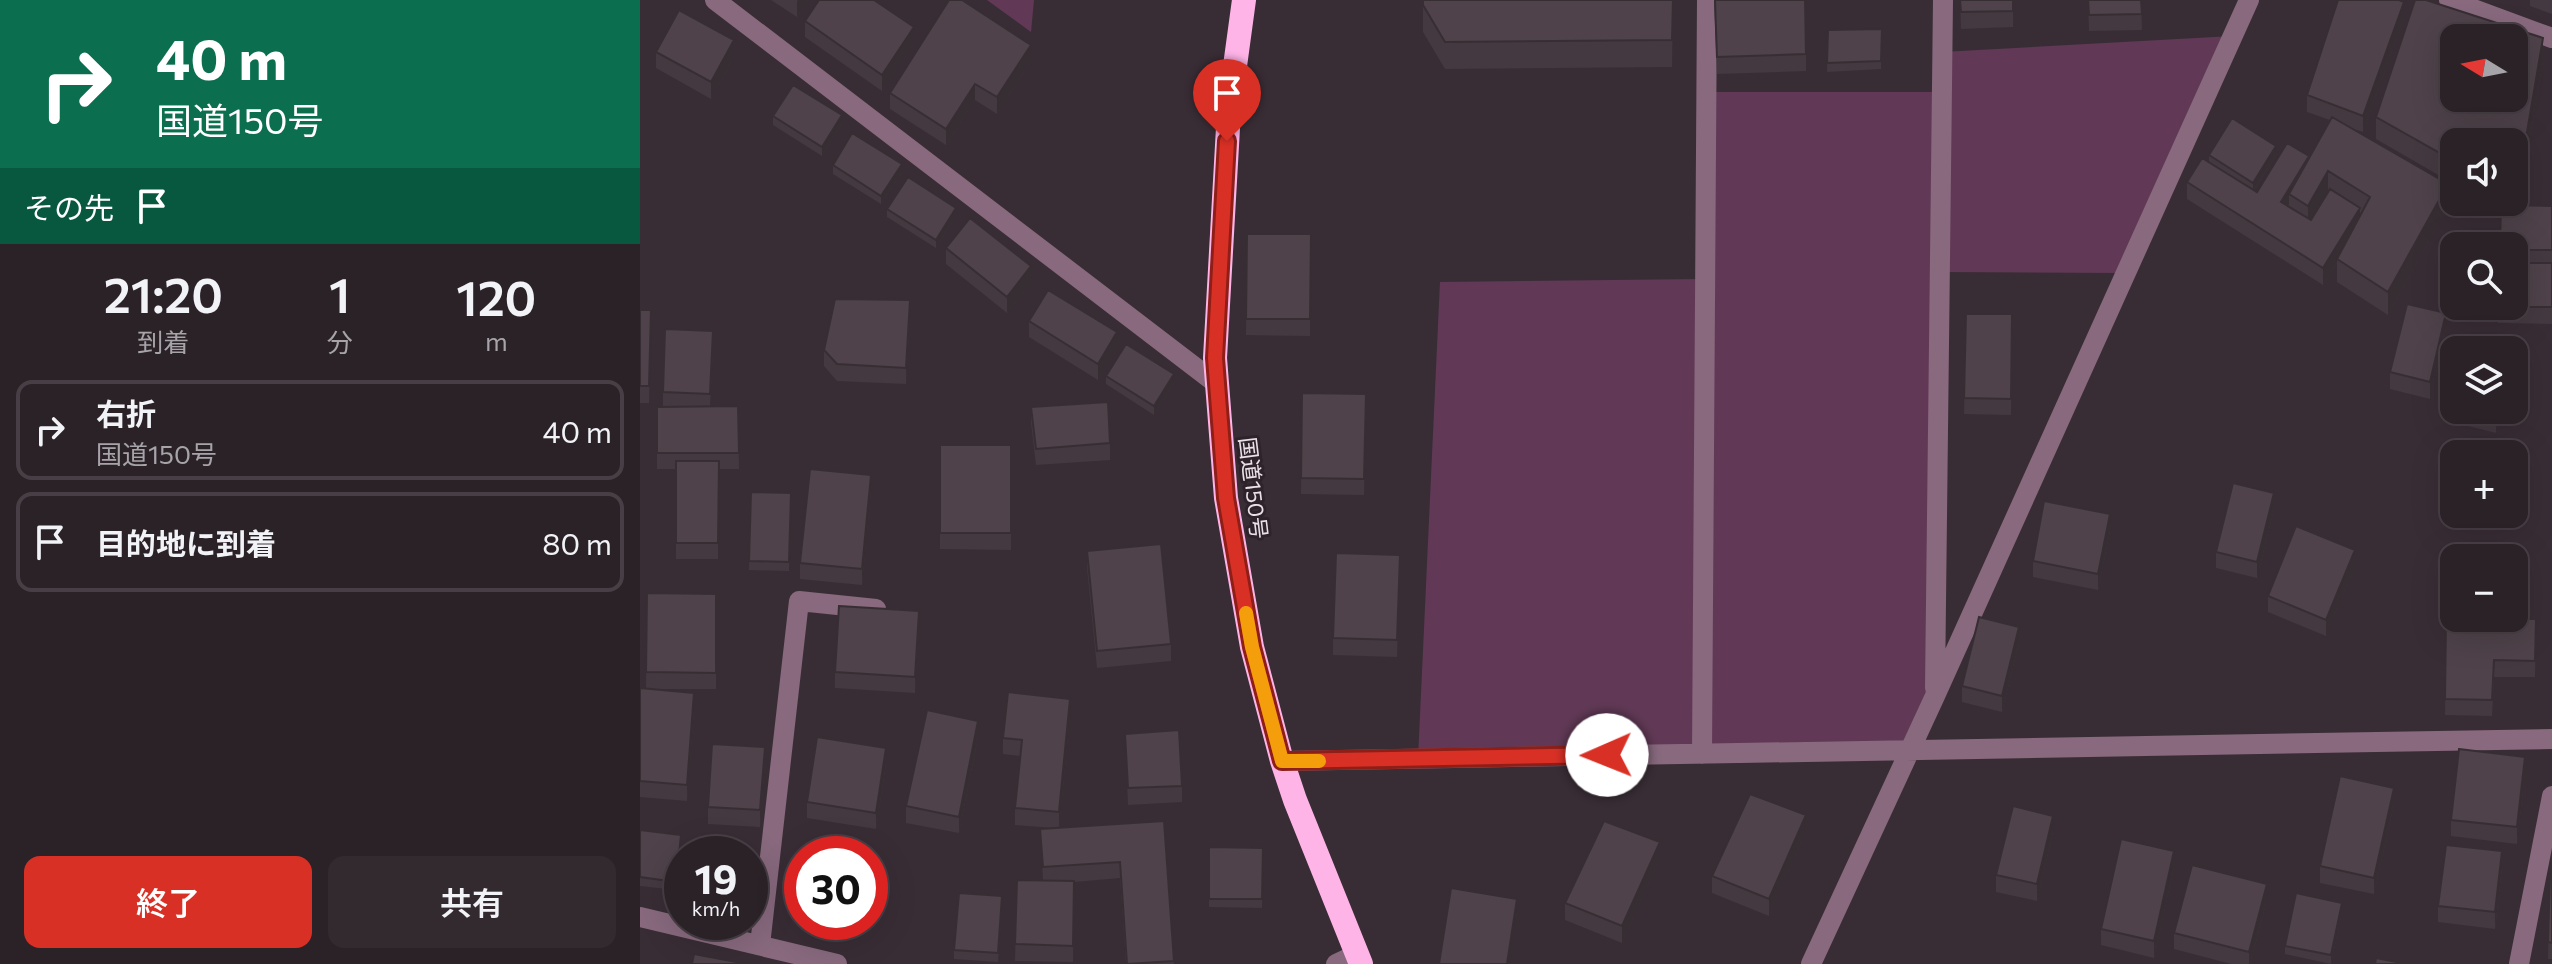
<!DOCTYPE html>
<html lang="ja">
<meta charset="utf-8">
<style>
:root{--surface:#2b2228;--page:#332a30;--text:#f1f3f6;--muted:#a6a4a8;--line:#473f45;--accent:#d93025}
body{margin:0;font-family:Commissioner,"Noto Sans JP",sans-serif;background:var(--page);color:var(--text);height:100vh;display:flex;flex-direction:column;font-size:30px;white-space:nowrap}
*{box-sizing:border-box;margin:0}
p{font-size:26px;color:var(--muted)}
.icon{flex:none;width:44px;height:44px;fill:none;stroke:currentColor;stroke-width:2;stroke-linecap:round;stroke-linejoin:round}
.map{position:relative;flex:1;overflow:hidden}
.sheet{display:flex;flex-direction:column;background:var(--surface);width:640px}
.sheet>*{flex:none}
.guide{background:#0b6e4f;color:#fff;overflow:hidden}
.needle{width:52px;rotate:280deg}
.buttons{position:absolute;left:1800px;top:24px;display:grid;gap:16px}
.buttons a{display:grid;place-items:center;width:88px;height:88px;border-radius:16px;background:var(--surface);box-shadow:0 8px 32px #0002,0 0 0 2px var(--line);font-size:40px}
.speed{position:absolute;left:24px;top:836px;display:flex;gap:16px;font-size:40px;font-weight:700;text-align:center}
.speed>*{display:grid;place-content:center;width:104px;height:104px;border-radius:50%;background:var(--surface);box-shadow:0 8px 32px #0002,0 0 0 2px var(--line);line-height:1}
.speed small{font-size:20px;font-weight:400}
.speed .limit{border:12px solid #d22;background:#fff;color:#111}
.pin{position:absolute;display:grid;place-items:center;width:68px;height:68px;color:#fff;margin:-82px -34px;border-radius:50% 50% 50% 0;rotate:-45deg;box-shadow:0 0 8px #0007}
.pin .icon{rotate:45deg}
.me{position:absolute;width:88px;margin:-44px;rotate:269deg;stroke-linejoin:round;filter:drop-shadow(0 0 6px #0008)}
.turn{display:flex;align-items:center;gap:28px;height:168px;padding:0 24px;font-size:36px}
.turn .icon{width:104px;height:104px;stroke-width:2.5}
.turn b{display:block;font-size:56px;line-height:68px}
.then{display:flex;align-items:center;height:76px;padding:0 24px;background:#0003;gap:16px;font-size:30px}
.eta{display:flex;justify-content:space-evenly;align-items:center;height:136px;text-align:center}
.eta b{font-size:48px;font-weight:600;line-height:56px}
.action{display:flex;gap:16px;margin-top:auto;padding:16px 24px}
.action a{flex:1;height:92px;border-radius:16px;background:var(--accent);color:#fff;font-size:32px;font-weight:600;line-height:92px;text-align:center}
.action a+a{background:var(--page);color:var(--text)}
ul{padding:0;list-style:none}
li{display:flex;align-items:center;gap:24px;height:100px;margin:0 16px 12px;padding:0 8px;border:4px solid var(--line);border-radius:16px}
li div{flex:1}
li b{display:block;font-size:30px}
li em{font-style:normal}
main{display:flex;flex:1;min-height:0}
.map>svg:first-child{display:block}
.green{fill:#613956}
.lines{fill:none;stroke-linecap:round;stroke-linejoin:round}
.minor{stroke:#88697e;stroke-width:20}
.highway{stroke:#ffb4e8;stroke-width:24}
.wall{fill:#443940}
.shaded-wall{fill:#372e34}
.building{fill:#4f424a;stroke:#372e34;stroke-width:2;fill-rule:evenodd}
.route-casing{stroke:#8d1f18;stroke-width:20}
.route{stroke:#d93025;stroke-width:14}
.slow{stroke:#f59e0b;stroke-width:14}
.labels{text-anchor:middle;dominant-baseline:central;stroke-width:6;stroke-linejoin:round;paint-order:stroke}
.street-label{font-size:22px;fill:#e9e1e7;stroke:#2f232b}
</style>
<main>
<section class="sheet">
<div class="guide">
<div class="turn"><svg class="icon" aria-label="right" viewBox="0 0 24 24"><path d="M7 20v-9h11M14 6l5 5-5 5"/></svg><div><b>40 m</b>国道150号</div></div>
<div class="then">その先<svg class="icon" aria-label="arrive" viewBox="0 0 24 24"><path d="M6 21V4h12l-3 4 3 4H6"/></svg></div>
</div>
<div class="eta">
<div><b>21:20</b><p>到着</p></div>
<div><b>1</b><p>分</p></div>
<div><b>120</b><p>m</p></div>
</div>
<ul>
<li><svg class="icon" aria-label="right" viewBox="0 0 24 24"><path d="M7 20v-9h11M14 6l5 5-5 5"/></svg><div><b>右折</b><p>国道150号</p></div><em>40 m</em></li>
<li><svg class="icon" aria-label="arrive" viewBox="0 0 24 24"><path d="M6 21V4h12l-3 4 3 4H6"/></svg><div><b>目的地に到着</b></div><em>80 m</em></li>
</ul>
<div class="action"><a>終了</a><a>共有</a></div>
</section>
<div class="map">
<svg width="1912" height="964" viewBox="0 0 1912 964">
<rect width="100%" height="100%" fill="#392d35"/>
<path class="green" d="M347,0H394L391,32Z
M1593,36L1486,273L1300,272L1295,696L1270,750L778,759L800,282L1065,279L1067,92H1301L1302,52Z"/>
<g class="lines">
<path class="minor" d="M75,0L577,384
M1809,0L1912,38
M1295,688L1303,0
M1062,754L1067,0
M642,761L1912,739
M0,917L197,964
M120,945L159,601L236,609
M696,964L717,954
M1171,964L1295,696L1609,0
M1879,964L1912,796"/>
<path class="highway" d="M604,0L589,110L575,358L586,498L612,647L642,761L655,800L721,964"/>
</g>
<path class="wall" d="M131,0H168L157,17Z
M783,0H1033L1032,67L805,69L783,32Z
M1074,0L1166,54V71L1077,74Z
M1320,0H1373V27L1321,29Z
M1448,0H1501L1502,30L1449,31Z
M1890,0H1912V14L1890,6Z
M1764,18L1723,132L1713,129L1808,206L1748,315L1697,282V263L1683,285L1547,199V182L1569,162V155H1636L1614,190L1617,192L1669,159L1690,120L1667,112V95Z
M165,21L274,44L242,91L165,37Z
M1242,29L1241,69L1187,72L1188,30Z
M16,52L94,57L71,99L16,68Z
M391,61L357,114L335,100L306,145L250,109V93Z
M1903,61L1886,160L1874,162V142H1814V184L1736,139V117Z
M133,116L202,124L182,156L133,125Z
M193,165L262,173L241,204L193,174Z
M1912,206V324L1858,323V306H1874V246Z
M247,209L316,216L296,248L247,217Z
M607,234H671L670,336L606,335Z
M306,248L391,283L367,313L306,264Z
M0,310H11L9,403H0Z
M1326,314H1372L1371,415L1324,414Z
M270,316L266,384L197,381L184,366V350Z
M389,321L477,349L458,380L389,337Z
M1806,329L1790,399L1750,389V372Z
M73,348L70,406H98L99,469H79L78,559H36V469H17V407H23V392Z
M466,376L534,383L514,415L466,384Z
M662,393L726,394L724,495L661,494Z
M391,407L470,443V460L396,465L391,423Z
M1816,410H1862L1856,433L1816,423Z
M300,445H371V550L300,549Z
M231,491L222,585L160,579V563Z
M111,492L151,493L149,571L109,570Z
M1634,509L1617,578L1576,568V552Z
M1470,531L1458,590L1393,577V561Z
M447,551L531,644V661L457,668L447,568Z
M760,555L757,657L693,655V638Z
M1715,566L1686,636L1628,612V596Z
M7,593L76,594V689H6Z
M1806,619H1896L1895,677H1854L1852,716L1805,715Z
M279,627L275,693L195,688V672Z
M1379,643L1362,712L1322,702V686Z
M0,688L54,710L47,801L0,797Z
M430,716L419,828L524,821L534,964H486L480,878L434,882L433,962L375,961L377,880H403L400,829L413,828L375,825V808L380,756L363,754V738Z
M485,734L542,786V802L488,805Z
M338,737L319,833L266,823V806Z
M125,763L120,827L68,824V807Z
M246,764L236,829L167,818V802Z
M1885,773L1877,844L1811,836V820Z
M1754,804L1734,894L1680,883V866Z
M0,830L41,844L36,890L0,886Z
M1166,832L1129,916L1072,893V876Z
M1413,832L1397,901L1356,892V875Z
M569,847L623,848L622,908L569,907Z
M1020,859L982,943L925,920V903Z
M1534,867L1514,958L1461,945V929Z
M1862,868L1855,929L1798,922V906Z
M1910,876H1912V959H1908Z
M1627,900L1610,964H1591L1534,949V933Z
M362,905L358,962L314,959V950Z
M1702,912L1691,964L1645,954V946Z"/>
<path class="shaded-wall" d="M158,0H168L157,17V1Z
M1764,2V18L1723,132V116Z
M274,27V44L242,91V75Z
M1903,38V61L1886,160V138Z
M94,40V57L71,99V82Z
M391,45V61L357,114V97Z
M335,84V100L306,145V129Z
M202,115V124L182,156V147Z
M1636,146V155L1613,191V183Z
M1669,156V173L1649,194V204L1641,218V202Z
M262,164V173L241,204V196Z
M1688,171V194L1668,229V206Z
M1808,184V206L1748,315V292Z
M316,208V216L296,248V240Z
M1720,208V225L1697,259V263L1683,285V268Z
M391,266V283L367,313V297Z
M270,300V316L266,384V368Z
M1806,313V329L1790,399V382Z
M477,332V349L458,380V364Z
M534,374V383L514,415V406Z
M1858,410H1862L1856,433V417Z
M231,475V491L222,585V569Z
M1634,493V509L1617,578V562Z
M1470,514V531L1458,590V574Z
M1715,550V566L1686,636V620Z
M279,611V627L275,693V677Z
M1379,627V643L1362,712V696Z
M54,693V710L47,801V785Z
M430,699V716L419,829V812Z
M338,721V737L319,833V817Z
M125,747V763L120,827V810Z
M246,748V764L236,829V813Z
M1885,757V773L1877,844V827Z
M1754,788V804L1734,894V878Z
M1166,815V832L1129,916V899Z
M1413,816V832L1397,901V884Z
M1020,842V859L982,943V926Z
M1534,851V867L1514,958V941Z
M1862,851V868L1855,929V912Z
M1627,884V900L1610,964H1609V952Z
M877,899V915L870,964H867Z
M1702,903V912L1691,964V955Z"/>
<path class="building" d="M179,0H234L274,27L242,75L165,21Z
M309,0H322L391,45L357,97L335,84L306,129L250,93Z
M783,0H1033L1032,40L805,42L783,5Z
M1075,0H1165L1166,54L1077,57Z
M1320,0H1373V11L1321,12Z
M1448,0H1501L1502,14L1449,15Z
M1698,0H1759L1764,2L1723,116L1667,95Z
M1775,0H1786L1903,38L1886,138L1855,142H1814V161L1736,117ZM1814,38H1874V98H1814Z
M39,10L94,40L71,82L16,52Z
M1242,29L1241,61L1187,63L1188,30Z
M153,85L202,115L182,147L133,116Z
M1692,117L1808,184L1748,292L1697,259L1730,197L1688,171L1668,206L1649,194Z
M1592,118L1636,146L1613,183L1569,155Z
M212,133L262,164L241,196L193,165Z
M1647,143L1669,156L1641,202L1671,220L1690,189L1720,208L1683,268L1547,182L1562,158L1617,192Z
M268,177L316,208L296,240L247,209Z
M1861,205L1912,206V250H1874V246H1860Z
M330,218L391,266L367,297L306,248Z
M607,234H671L670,319H606Z
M1874,263H1912V307H1858L1874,306Z
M408,290L477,332L458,364L389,321Z
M195,299L270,300L266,368L197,364L184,350Z
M1767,304L1806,313L1790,382L1750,372Z
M0,310H11L9,386H0Z
M1326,314H1372L1371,399L1324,398Z
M25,329L73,331L70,394L23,392Z
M1833,338L1873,348V350H1830Z
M486,344L534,374L514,406L466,376Z
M662,393L726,394L724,479L661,478Z
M468,402L470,443L396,449L391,407Z
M98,406L99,453H17V407Z
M1829,410H1858L1856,417Z
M300,445H371V533H300Z
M36,461H79L78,543H36Z
M170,469L231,475L222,569L160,563Z
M1593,483L1634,493L1617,562L1576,552Z
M111,492L151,493L149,562L109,561Z
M1404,501L1470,514L1458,574L1393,561Z
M1656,526L1715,550L1686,620L1628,596Z
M521,544L531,644L457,651L447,551Z
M696,553L760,555L757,640L693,638Z
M7,593L76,594V673L6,672Z
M199,606L279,611L275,677L195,672Z
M1339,617L1379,627L1362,696L1322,686Z
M1806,619H1896L1895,661L1854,660L1852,700L1805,699Z
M0,688L54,693L47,785L0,781Z
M368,692L430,699L419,812L375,808L382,740L363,738Z
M287,710L338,721L319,817L266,806Z
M539,730L542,786L488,788L485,734Z
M177,737L246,748L236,813L167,802Z
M72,744L125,747L120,810L68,807Z
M1819,749L1885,757L1877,827L1811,820Z
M1700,776L1754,788L1734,878L1680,866Z
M1110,794L1166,815L1129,899L1072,876Z
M1373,806L1413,816L1397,884L1356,875Z
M524,821L534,961L487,964L480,862L403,867L400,829Z
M964,821L1020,842L982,926L925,903Z
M0,830L41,835L36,882L0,877Z
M1481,839L1534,851L1514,941L1461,929Z
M1806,845L1862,851L1855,912L1798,906Z
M569,847L623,848L622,899H569Z
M1552,865L1627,884L1609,952L1534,933Z
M1910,876H1912V943L1908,942Z
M377,880L434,881L433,946L375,944Z
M811,888L877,899L867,964H799Z
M319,893L362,896L358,953L314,950Z
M1656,893L1702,903L1691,955L1645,946Z
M54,954L107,964H52Z
M1736,958L1767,964H1735Z"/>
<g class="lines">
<g class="route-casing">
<path id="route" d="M587,141L575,358L586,498L612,647L642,761L967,755"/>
</g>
<use href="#route" class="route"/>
<path class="slow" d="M606,613L612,647L642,761H679"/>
</g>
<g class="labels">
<g class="street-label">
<text transform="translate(614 488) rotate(83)">国道150号</text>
</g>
</g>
</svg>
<div class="buttons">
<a><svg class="needle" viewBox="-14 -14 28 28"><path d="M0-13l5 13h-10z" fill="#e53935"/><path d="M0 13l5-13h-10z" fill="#a6a4a8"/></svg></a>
<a><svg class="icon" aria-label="sound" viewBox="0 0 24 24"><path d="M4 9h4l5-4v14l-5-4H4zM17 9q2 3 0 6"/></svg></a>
<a><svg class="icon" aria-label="search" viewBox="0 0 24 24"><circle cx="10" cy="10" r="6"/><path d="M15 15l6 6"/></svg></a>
<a><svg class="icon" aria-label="layers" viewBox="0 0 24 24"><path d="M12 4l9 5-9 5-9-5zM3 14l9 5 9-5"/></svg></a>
<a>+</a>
<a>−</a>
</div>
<div class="speed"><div>19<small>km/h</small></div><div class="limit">30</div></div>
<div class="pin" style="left:587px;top:141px;background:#d93025"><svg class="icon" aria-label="arrive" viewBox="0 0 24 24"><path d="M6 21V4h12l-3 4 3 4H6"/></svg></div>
<svg class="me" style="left:967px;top:755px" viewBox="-20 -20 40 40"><circle r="19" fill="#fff"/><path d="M0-13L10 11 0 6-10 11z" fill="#d93025"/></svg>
</div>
</main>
